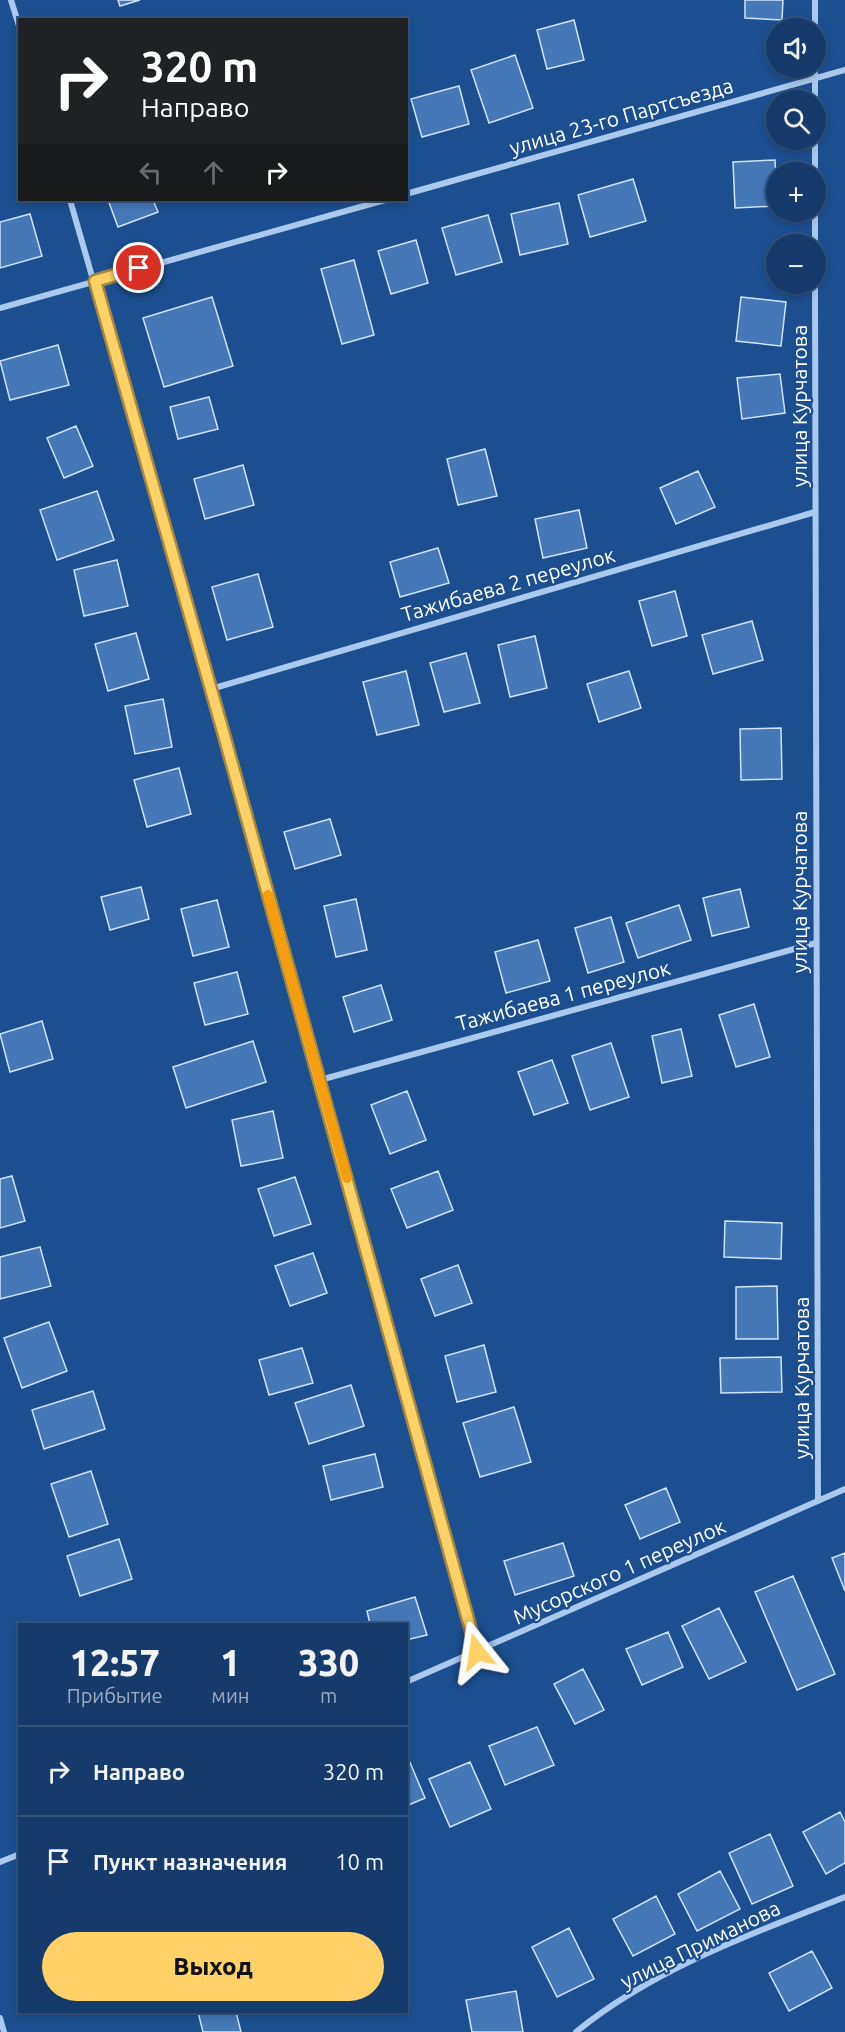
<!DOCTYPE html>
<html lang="ru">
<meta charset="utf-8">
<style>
:root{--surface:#143b6b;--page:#214673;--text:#f1f3f6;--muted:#9dadc1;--line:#33557e;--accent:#ffd166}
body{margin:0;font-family:Ubuntu,sans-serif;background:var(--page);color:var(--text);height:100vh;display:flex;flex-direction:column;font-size:22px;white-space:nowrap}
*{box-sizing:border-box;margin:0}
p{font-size:20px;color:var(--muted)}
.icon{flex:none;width:33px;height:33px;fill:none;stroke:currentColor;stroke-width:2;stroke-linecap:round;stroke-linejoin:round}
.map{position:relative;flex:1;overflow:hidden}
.side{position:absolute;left:18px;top:1623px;width:390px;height:390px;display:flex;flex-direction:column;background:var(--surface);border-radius:0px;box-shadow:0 3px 9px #0003,0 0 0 2px var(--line)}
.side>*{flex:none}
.guide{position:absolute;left:18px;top:18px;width:390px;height:183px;border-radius:0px;box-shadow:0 3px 9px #0003,0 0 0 2px var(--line);background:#202124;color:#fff;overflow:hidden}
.controls{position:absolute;left:766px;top:18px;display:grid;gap:12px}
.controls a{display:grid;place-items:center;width:60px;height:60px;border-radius:50%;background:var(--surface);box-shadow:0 3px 9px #0003,0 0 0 2px var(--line);font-size:30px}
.pin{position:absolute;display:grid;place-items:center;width:51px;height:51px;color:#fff;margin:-26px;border:3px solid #fff;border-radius:50%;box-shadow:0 2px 6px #0007}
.me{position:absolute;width:66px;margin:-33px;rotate:345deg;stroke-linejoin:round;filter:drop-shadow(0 0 4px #0008)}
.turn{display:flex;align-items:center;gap:21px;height:126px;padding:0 24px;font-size:27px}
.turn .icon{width:78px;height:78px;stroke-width:2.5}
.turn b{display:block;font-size:42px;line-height:51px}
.lanes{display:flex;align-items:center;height:57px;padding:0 24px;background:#0003;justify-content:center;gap:30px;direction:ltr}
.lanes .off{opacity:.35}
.eta{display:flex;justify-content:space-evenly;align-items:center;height:102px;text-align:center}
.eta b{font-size:36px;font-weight:800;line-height:42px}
.cta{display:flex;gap:12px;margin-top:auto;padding:12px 24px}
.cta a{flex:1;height:69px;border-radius:36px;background:var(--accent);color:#111;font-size:24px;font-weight:800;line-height:69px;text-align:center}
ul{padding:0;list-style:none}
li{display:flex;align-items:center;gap:18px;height:90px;padding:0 24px;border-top:2px solid var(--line)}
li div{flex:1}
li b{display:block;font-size:22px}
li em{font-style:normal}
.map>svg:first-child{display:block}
.building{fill:#4478b7;stroke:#cfe3fa;stroke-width:1.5}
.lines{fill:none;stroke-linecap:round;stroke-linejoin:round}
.street{stroke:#a9c9ee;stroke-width:6}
.route-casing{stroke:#a68842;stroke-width:15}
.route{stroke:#ffd166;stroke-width:10}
.slow{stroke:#f59e0b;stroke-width:10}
.labels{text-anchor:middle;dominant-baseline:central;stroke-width:4.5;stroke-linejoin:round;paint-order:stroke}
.street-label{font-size:21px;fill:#fff;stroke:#1b4f8f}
</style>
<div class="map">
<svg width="845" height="2032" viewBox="0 0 845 2032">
<rect width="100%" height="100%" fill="#1b4f8f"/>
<path class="building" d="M118,0H140L120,6Z
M745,0H783L782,20L745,18Z
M574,20L584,60L547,69L537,30Z
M515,55L533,108L489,123L471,70Z
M459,86L469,124L422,137L411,99Z
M775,160L777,206L735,208L733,162Z
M633,179L646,221L590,237L578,195Z
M108,200H153L158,212L118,227Z
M559,203L568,244L520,255L511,214Z
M30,214L42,256L0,268V222Z
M488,215L502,262L456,275L442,228Z
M416,240L428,283L391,294L378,251Z
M354,260L374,335L342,344L321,269Z
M212,297L233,366L164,387L143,318Z
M741,297L786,302L781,346L736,341Z
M58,345L69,385L10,400L0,361Z
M780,374L785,413L742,419L737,378Z
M209,397L218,429L178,439L170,407Z
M76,426L93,466L64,478L47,438Z
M485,449L497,496L458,505L447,459Z
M243,465L254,505L205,519L194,479Z
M698,471L715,507L676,524L660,488Z
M97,491L114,540L57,560L40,510Z
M579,510L587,548L543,558L535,519Z
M438,548L449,583L400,597L390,562Z
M117,560L128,606L84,616L74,570Z
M258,574L273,627L227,640L212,587Z
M675,591L687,636L652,646L639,601Z
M752,621L763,660L713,674L702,635Z
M136,633L149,679L108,691L95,644Z
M535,636L547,688L510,697L498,645Z
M466,653L480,703L444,712L430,663Z
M406,671L419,725L377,735L363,682Z
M629,671L641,708L599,722L587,684Z
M163,699L172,747L135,754L125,706Z
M781,728L782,779L741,780L740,729Z
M179,768L191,814L147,827L134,780Z
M330,819L341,855L295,869L284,832Z
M141,887L149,919L110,930L101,897Z
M740,889L749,927L712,936L703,898Z
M356,899L367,950L336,957L324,906Z
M217,900L229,947L193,956L181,909Z
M679,905L691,940L638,958L626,923Z
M611,917L624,962L588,973L575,928Z
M538,940L550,981L506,993L495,952Z
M237,972L248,1014L205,1025L194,983Z
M381,985L392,1020L354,1032L343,997Z
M754,1004L770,1057L736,1067L719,1015Z
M42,1021L53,1059L10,1072L0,1034Z
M681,1029L692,1076L662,1083L652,1036Z
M253,1041L266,1082L186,1108L173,1067Z
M611,1043L629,1097L590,1110L572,1056Z
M552,1060L568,1103L534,1115L518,1072Z
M407,1091L426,1140L390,1154L371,1105Z
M273,1111L283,1158L241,1166L232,1120Z
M438,1171L453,1210L407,1228L391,1189Z
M12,1176L25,1221L0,1228V1179Z
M295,1177L311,1224L274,1236L258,1189Z
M725,1221L782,1223L781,1259L724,1257Z
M40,1247L51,1286L0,1299V1257Z
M313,1253L327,1293L290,1306L275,1266Z
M458,1265L472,1303L435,1316L421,1279Z
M777,1286L778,1339H736V1287Z
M49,1322L67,1371L22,1388L4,1338Z
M484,1345L496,1392L457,1402L445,1356Z
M302,1348L313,1383L269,1395L259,1360Z
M781,1357L782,1392L721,1393L720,1358Z
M351,1385L364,1426L309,1444L295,1403Z
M93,1391L105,1429L44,1449L32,1410Z
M514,1407L531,1462L480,1477L463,1423Z
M375,1454L383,1487L331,1500L323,1466Z
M91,1471L108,1524L69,1537L51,1484Z
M666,1488L680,1522L640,1539L625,1505Z
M119,1539L132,1579L80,1596L67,1556Z
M563,1543L574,1576L515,1595L504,1561Z
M845,1553V1591L832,1558Z
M793,1576L835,1674L797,1690L755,1592Z
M415,1597L427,1635L406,1640V1624H370L367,1611Z
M719,1608L746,1662L709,1679L682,1626Z
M668,1632L683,1667L642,1685L626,1649Z
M583,1669L604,1710L575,1724L554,1684Z
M537,1727L554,1765L505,1785L489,1746Z
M406,1753L425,1798L406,1806Z
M470,1762L491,1809L450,1827L429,1779Z
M840,1812L845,1822V1863L826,1874L803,1832Z
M770,1834L793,1886L752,1904L729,1853Z
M720,1871L740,1909L697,1931L678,1894Z
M656,1896L675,1934L633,1956L613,1919Z
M569,1928L594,1979L557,1997L532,1947Z
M812,1951L832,1988L789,2011L769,1973Z
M516,1991L523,2032H472L466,2000Z
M198,2012H236L241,2032H203Z"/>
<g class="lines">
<path class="street" d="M11,0L20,29
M815,0V28
M815,68V100
M815,172V140
M406,194L845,70
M70,200L211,689L477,1651
M815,244V212
M815,284L818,1501
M0,308L385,200
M211,689L815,512
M320,1080L816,943
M406,1682L845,1489
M0,1862L20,1854
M0,2018L4,2032
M576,2032C653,1969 753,1933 845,1897"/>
</g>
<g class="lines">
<g class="route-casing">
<path id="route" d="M139,268L95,281L224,735L477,1652"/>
</g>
<use href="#route" class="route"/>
<path class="slow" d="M268,895L347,1178"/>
</g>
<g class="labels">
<g class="street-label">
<text transform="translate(621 116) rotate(-16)">улица 23-го Партсъезда</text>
<text transform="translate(799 406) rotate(-90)">улица Курчатова</text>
<text transform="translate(508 584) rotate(-16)">Тажибаева 2 переулок</text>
<text transform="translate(799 892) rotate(-90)">улица Курчатова</text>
<text transform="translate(563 995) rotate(-15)">Тажибаева 1 переулок</text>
<text transform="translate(801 1378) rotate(-90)">улица Курчатова</text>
<text transform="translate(619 1571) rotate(-24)">Мусорского 1 переулок</text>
<text transform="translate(700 1944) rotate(-26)">улица Приманова</text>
</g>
</g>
</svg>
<div class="controls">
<a><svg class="icon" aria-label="sound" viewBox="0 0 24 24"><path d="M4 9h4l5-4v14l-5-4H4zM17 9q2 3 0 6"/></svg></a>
<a><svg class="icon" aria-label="search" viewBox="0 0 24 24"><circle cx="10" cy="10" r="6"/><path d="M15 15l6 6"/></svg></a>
<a>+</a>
<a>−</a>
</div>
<div class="pin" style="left:139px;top:268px;background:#d93025"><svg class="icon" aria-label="arrive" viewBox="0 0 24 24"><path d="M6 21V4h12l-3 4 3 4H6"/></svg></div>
<svg class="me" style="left:477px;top:1652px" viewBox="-20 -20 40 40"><path d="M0-17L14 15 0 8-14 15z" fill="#ffd166" stroke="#fff" stroke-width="4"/></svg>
<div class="guide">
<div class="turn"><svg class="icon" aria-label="right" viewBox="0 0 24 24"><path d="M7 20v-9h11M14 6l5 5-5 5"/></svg><div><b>320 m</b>Направо</div></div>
<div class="lanes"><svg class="icon off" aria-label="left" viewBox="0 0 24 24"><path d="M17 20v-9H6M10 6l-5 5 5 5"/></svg><svg class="icon off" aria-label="ahead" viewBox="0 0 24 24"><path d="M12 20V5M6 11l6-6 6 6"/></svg><svg class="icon" aria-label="right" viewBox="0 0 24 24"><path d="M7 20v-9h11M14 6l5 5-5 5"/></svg></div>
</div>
<section class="side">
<div class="eta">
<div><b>12:57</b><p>Прибытие</p></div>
<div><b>1</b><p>мин</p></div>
<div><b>330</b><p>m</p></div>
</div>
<ul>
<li><svg class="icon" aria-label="right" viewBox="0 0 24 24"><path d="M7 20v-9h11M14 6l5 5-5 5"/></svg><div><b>Направо</b></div><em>320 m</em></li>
<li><svg class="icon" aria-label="arrive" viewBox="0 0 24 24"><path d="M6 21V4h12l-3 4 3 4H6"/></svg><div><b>Пункт назначения</b></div><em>10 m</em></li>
</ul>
<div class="cta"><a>Выход</a></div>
</section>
</div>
